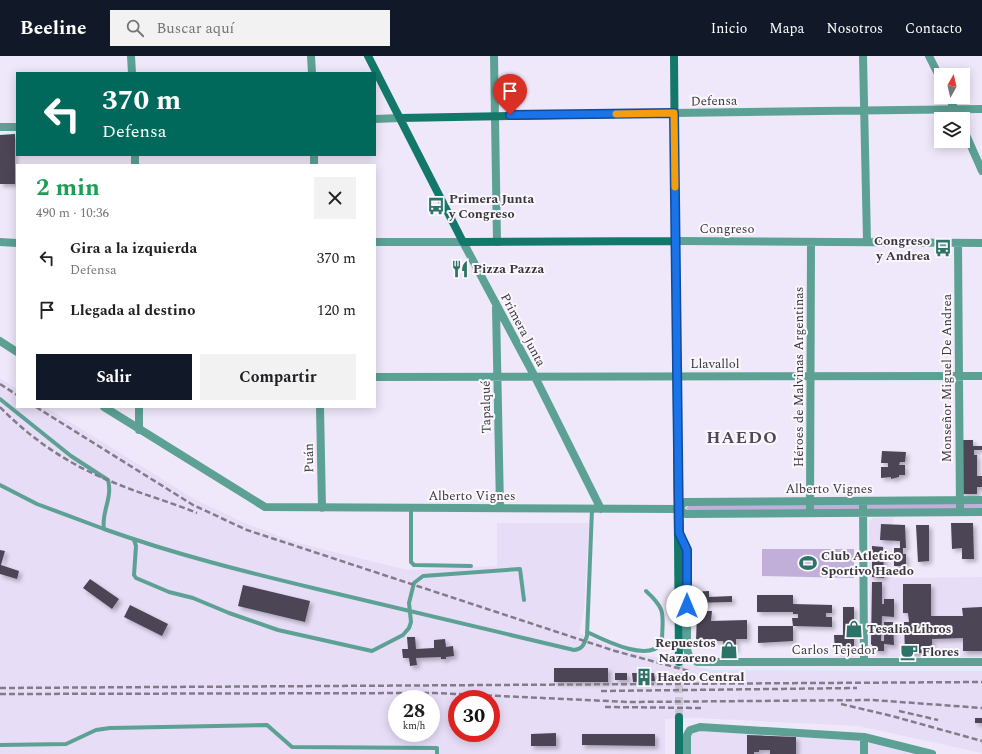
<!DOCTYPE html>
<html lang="es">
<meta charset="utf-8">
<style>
:root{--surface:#fff;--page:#f2f2f2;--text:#202124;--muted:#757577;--accent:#111827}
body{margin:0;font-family:Spectral,serif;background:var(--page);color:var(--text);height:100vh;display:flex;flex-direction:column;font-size:15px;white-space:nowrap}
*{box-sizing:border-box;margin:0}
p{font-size:13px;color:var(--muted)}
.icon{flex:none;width:22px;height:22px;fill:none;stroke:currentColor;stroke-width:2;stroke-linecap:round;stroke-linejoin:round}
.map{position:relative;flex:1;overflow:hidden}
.sheet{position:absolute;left:16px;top:108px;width:360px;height:244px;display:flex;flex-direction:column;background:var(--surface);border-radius:0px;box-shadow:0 2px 10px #0003}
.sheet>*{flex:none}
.guide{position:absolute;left:16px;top:16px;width:360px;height:84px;border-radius:0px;box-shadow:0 2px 10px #0003;background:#00695c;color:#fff;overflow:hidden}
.needle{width:26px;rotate:8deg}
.tools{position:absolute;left:934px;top:12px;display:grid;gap:8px}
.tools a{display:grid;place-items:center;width:36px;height:36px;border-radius:0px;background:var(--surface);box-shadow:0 2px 10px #0003;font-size:20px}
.speed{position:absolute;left:388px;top:634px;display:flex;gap:8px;font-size:20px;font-weight:700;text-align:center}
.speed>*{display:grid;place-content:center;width:52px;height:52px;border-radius:50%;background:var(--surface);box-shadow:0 2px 10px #0003;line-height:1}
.speed small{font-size:10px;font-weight:400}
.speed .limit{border:6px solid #d22;background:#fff;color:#111}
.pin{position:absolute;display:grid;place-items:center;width:34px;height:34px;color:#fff;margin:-41px -17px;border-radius:50% 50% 50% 0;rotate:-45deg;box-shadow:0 0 4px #0007}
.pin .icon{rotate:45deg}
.me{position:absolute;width:44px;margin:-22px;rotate:0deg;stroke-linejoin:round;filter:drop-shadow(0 0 3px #0008)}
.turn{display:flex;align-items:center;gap:14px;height:84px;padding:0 20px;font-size:18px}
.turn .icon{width:52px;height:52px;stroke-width:2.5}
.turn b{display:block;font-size:28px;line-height:34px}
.round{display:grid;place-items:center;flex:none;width:42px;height:42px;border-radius:0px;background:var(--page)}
.headline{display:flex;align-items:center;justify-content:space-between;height:68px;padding:0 20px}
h1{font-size:24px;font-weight:700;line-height:30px;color:#1e9e55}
.action{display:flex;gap:8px;margin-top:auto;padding:8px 20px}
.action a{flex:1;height:46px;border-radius:0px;background:var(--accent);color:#fff;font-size:16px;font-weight:700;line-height:46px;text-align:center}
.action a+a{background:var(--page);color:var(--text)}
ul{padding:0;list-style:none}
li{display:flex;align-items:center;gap:12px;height:52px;padding:0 20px}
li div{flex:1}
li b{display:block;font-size:15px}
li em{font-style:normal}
header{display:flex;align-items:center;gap:24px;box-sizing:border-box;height:56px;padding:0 20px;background:var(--accent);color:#fff}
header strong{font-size:19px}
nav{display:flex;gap:22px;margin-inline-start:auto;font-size:14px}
.search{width:280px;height:36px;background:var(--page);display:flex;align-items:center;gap:10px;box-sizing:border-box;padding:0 14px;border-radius:0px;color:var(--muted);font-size:15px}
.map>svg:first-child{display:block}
.built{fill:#e7ddf7;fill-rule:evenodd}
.green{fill:#c1afda}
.building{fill:#4b4554;filter:url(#shadow)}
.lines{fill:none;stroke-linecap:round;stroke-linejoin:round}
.secondary-tunnel{stroke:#cbc4d5;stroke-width:8;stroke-dasharray:8 4;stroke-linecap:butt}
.lane{stroke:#5ca194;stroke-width:4}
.street{stroke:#5ca194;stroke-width:8}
.secondary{stroke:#13786a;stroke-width:8}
.rail{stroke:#817d88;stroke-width:2.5;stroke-dasharray:6 3;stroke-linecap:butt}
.route-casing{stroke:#114b97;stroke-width:10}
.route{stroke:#1a73e8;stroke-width:7}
.slow{stroke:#f59e0b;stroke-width:7}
.labels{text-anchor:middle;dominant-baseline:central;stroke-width:4;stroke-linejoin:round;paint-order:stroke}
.street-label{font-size:13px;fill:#39363d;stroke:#faf8fc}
.poi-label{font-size:13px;font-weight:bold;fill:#39363d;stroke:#faf8fc;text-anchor:start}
.district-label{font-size:17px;font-weight:bold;letter-spacing:1px;fill:#4f4858;stroke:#faf8fc}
</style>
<header>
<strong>Beeline</strong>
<div class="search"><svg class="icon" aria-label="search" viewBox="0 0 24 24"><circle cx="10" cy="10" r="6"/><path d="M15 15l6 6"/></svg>Buscar aquí</div>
<nav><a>Inicio</a><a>Mapa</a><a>Nosotros</a><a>Contacto</a></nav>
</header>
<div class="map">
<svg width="982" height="698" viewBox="0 0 982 698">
<defs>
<filter id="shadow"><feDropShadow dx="3" dy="3" stdDeviation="2" flood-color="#0004"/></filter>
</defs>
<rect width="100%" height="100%" fill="#efe8fb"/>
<path class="built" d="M0,322L17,333V351H46L196,444L247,468L298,487L407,514L497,510V467H589L584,554L579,577L618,593L712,614L982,615V697L858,670L697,662L665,663V698H0ZM397,643H431V677H397ZM457,643H491V677H457Z
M893,461L892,522L982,521V601H876L870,597L869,466L873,462Z
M700,675L851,684L876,687L914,698H688L689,682L692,677Z"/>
<path class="green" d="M982,447V453L689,455L686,452L689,449Z
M762,493H854V522L762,520Z"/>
<path class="building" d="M15,78V128H0V79Z
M961,384H973V390H982V394H974V399H977V420H982V431H977V438H961Z
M882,395L906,396L905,406H900L899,409H905V419H899V421L891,423V421L881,422V411H888V407H881Z
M951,467H973L974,503H962V492L952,493Z
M881,468L905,469L906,492H903V498H906V510H894V501H898L897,497H894V492H900V485L880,484Z
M916,469H929V505L918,506Z
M872,490L883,491L884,522L872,521Z
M0,494L5,495L1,509L19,515L17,523L0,518Z
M90,523L119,543L112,553L83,532Z
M872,526H882V548H884V543H894V561L882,560L881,585H884V566H893L894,589L884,588V595H877L871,588Z
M903,528H931V560H963L962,552L982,551V595H963V582L932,583V597H905L904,566H909L908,557H903Z
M243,529L310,545L305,566L238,550Z
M709,535V541L732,540V546L690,547V536Z
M757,539H793V548L832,549V557H826V561H832V571L793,570L792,562H798V558H793V556H757Z
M130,549L168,568L162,580L124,561Z
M843,551H854V591L850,596H835L834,579H843Z
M697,555H712L711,565L747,564V583H736V594H725L723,585H715V583H706V586H696Z
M758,570H793V585L758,587Z
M407,581H415L416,593L434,592V584L445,583L446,591L453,590L454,600L446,601V603H441V601L416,602L417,609L410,610L409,602H403L402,593H408Z
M554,612H608V626H554Z
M615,617H627V624H615Z
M632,617H654L655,625L633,626Z
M975,662H982V667H975Z
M556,677V690H531V678Z
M582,678H655V690L582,689Z
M747,679L796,681V698H770V694H759V696H754V698H747Z"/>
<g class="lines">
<path class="secondary-tunnel" d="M679,661V606"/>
<path class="lane" d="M0,343L71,400L108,424C113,442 101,456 104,473C174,498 246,516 317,533C402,554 488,574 574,594C583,593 584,588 587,580L592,453
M0,429L37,448L104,473
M411,452V506L414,509L471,510
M134,484L136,490L134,519L136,522L169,536L193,542L229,557L278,574L372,595L403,579L409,572L411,566L409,547L414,527L423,520L520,513L524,544
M587,576C604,584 648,607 662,587C662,559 668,555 646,535
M0,689L66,688L96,674L110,672L267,669L292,691L437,692V698"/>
<path class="street" d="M131,0L132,17
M311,0L312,17
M494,0L497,186
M863,0L867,185
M929,0L941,24
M949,41L959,63
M674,57L982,53
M375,63L400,62
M0,71H17
M963,72L982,115
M135,99V109
M314,99V109
M676,185L982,187
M0,186L17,187
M375,186H463L535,321L601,453
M958,187L960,456
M496,252L500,452
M0,285L17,296
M375,321L982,320
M104,351L265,451L678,453L686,458L982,456
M139,351V374
M320,351L322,452
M863,445L864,606
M678,453L685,446L982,444
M810,457L811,186
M679,477L687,494V593L689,600L697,606H982
M864,681V698
M687,698V679L690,674L700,671L864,681L932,698"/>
<path class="secondary" d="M368,0L463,186L676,185
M674,0L679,606
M400,62L674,57
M679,661V698"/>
<path class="rail" d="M0,328L17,339
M0,351C30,382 68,408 108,424C137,437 168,445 197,457
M36,351L193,449L247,474L615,595L689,615
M711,619L733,624
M0,632L982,626
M601,635L857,632
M0,638L435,637L629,646L873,644L982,652
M841,648L892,660L982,685
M605,651L703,652
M899,655L938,664"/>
</g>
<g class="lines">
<g class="route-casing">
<path id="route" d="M510,59L674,57L679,477L687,494V550"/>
</g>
<use href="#route" class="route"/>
<path class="slow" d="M616,58L674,57L675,131"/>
</g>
<defs>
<g id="bus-bare" transform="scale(1.38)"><path d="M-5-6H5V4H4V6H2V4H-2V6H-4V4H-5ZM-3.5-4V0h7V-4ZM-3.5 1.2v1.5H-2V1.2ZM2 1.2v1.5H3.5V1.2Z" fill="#2d7367" stroke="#faf8fc" stroke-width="2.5" paint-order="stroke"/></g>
<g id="restaurant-bare" transform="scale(1.38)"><path d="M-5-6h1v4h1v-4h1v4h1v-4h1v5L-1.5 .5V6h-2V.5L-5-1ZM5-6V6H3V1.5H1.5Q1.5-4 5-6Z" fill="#2d7367" stroke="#faf8fc" stroke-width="2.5" paint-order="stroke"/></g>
<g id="stadium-bare" transform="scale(1.38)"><path d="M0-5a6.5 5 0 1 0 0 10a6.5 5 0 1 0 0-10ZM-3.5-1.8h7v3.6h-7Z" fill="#2d7367" stroke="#faf8fc" stroke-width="2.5" paint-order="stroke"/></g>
<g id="shop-bare" transform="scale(1.38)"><path d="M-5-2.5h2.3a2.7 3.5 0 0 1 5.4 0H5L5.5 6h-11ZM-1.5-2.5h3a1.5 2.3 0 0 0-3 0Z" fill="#2d7367" stroke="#faf8fc" stroke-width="2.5" paint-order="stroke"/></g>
<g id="cafe-bare" transform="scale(1.38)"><path d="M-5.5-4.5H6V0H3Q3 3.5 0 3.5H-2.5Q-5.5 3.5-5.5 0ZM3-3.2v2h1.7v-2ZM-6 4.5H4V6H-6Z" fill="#2d7367" stroke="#faf8fc" stroke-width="2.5" paint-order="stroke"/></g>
<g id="building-bare" transform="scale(1.38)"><path d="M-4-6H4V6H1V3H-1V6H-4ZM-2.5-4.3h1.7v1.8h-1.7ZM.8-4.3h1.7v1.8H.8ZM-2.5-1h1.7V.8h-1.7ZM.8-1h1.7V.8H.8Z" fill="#2d7367" stroke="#faf8fc" stroke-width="2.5" paint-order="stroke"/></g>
</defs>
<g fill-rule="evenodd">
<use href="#bus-bare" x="436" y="150"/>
<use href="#bus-bare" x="943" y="192"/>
<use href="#restaurant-bare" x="460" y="213"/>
<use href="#stadium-bare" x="808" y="507"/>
<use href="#shop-bare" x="854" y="573"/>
<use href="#shop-bare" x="729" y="594"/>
<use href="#cafe-bare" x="909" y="596"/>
<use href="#building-bare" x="644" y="621"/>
</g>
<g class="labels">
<g class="street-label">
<text transform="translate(714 45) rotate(-1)">Defensa</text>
<text x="727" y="173">Congreso</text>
<text transform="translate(523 274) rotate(62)">Primera Junta</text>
<text x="715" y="308">Llavallol</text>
<text transform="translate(799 321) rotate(-90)">Héroes de Malvinas Argentinas</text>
<text transform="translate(947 322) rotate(-90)">Monseñor Miguel De Andrea</text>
<text transform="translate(486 351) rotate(-91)">Tapalqué</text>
<text transform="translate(309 402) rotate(-91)">Puán</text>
<text x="829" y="433">Alberto Vignes</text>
<text x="472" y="440">Alberto Vignes</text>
<text x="834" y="594">Carlos Tejedor</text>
</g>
<g class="poi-label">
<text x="449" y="143">Primera Junta<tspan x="449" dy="15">y Congreso</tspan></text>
<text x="930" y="185" text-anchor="end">Congreso<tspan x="930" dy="15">y Andrea</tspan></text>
<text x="473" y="213">Pizza Pazza</text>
<text x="821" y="500">Club Atletico<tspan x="821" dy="15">Sportivo Haedo</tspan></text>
<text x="867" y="573">Tesalia Libros</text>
<text x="716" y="587" text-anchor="end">Repuestos<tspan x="716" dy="15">Nazareno</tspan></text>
<text x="922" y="596">Flores</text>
<text x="657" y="621">Haedo Central</text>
</g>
<g class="district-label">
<text x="742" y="382">HAEDO</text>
</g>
</g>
</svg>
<div class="tools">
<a><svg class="needle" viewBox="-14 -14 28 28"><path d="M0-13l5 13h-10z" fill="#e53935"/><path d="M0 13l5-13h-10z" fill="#757577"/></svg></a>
<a><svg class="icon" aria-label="layers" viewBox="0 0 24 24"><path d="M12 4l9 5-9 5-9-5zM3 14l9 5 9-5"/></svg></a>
</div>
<div class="speed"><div>28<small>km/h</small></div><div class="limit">30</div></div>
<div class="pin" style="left:510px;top:59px;background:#d93025"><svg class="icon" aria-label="arrive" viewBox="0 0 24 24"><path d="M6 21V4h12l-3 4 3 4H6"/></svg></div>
<svg class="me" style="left:687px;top:550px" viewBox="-20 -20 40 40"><circle r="19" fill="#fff"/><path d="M0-13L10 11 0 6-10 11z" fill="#1a73e8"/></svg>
<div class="guide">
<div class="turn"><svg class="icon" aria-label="left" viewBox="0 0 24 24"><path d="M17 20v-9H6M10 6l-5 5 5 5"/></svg><div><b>370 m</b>Defensa</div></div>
</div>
<section class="sheet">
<div class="headline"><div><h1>2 min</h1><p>490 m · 10:36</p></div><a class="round"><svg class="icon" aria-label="close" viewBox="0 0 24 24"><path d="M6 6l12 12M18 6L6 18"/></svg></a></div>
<ul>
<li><svg class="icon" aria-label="left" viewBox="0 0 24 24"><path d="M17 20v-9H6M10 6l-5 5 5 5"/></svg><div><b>Gira a la izquierda</b><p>Defensa</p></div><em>370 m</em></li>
<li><svg class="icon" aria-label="arrive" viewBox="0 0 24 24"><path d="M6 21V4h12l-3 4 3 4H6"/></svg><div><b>Llegada al destino</b></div><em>120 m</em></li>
</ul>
<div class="action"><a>Salir</a><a>Compartir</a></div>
</section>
</div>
